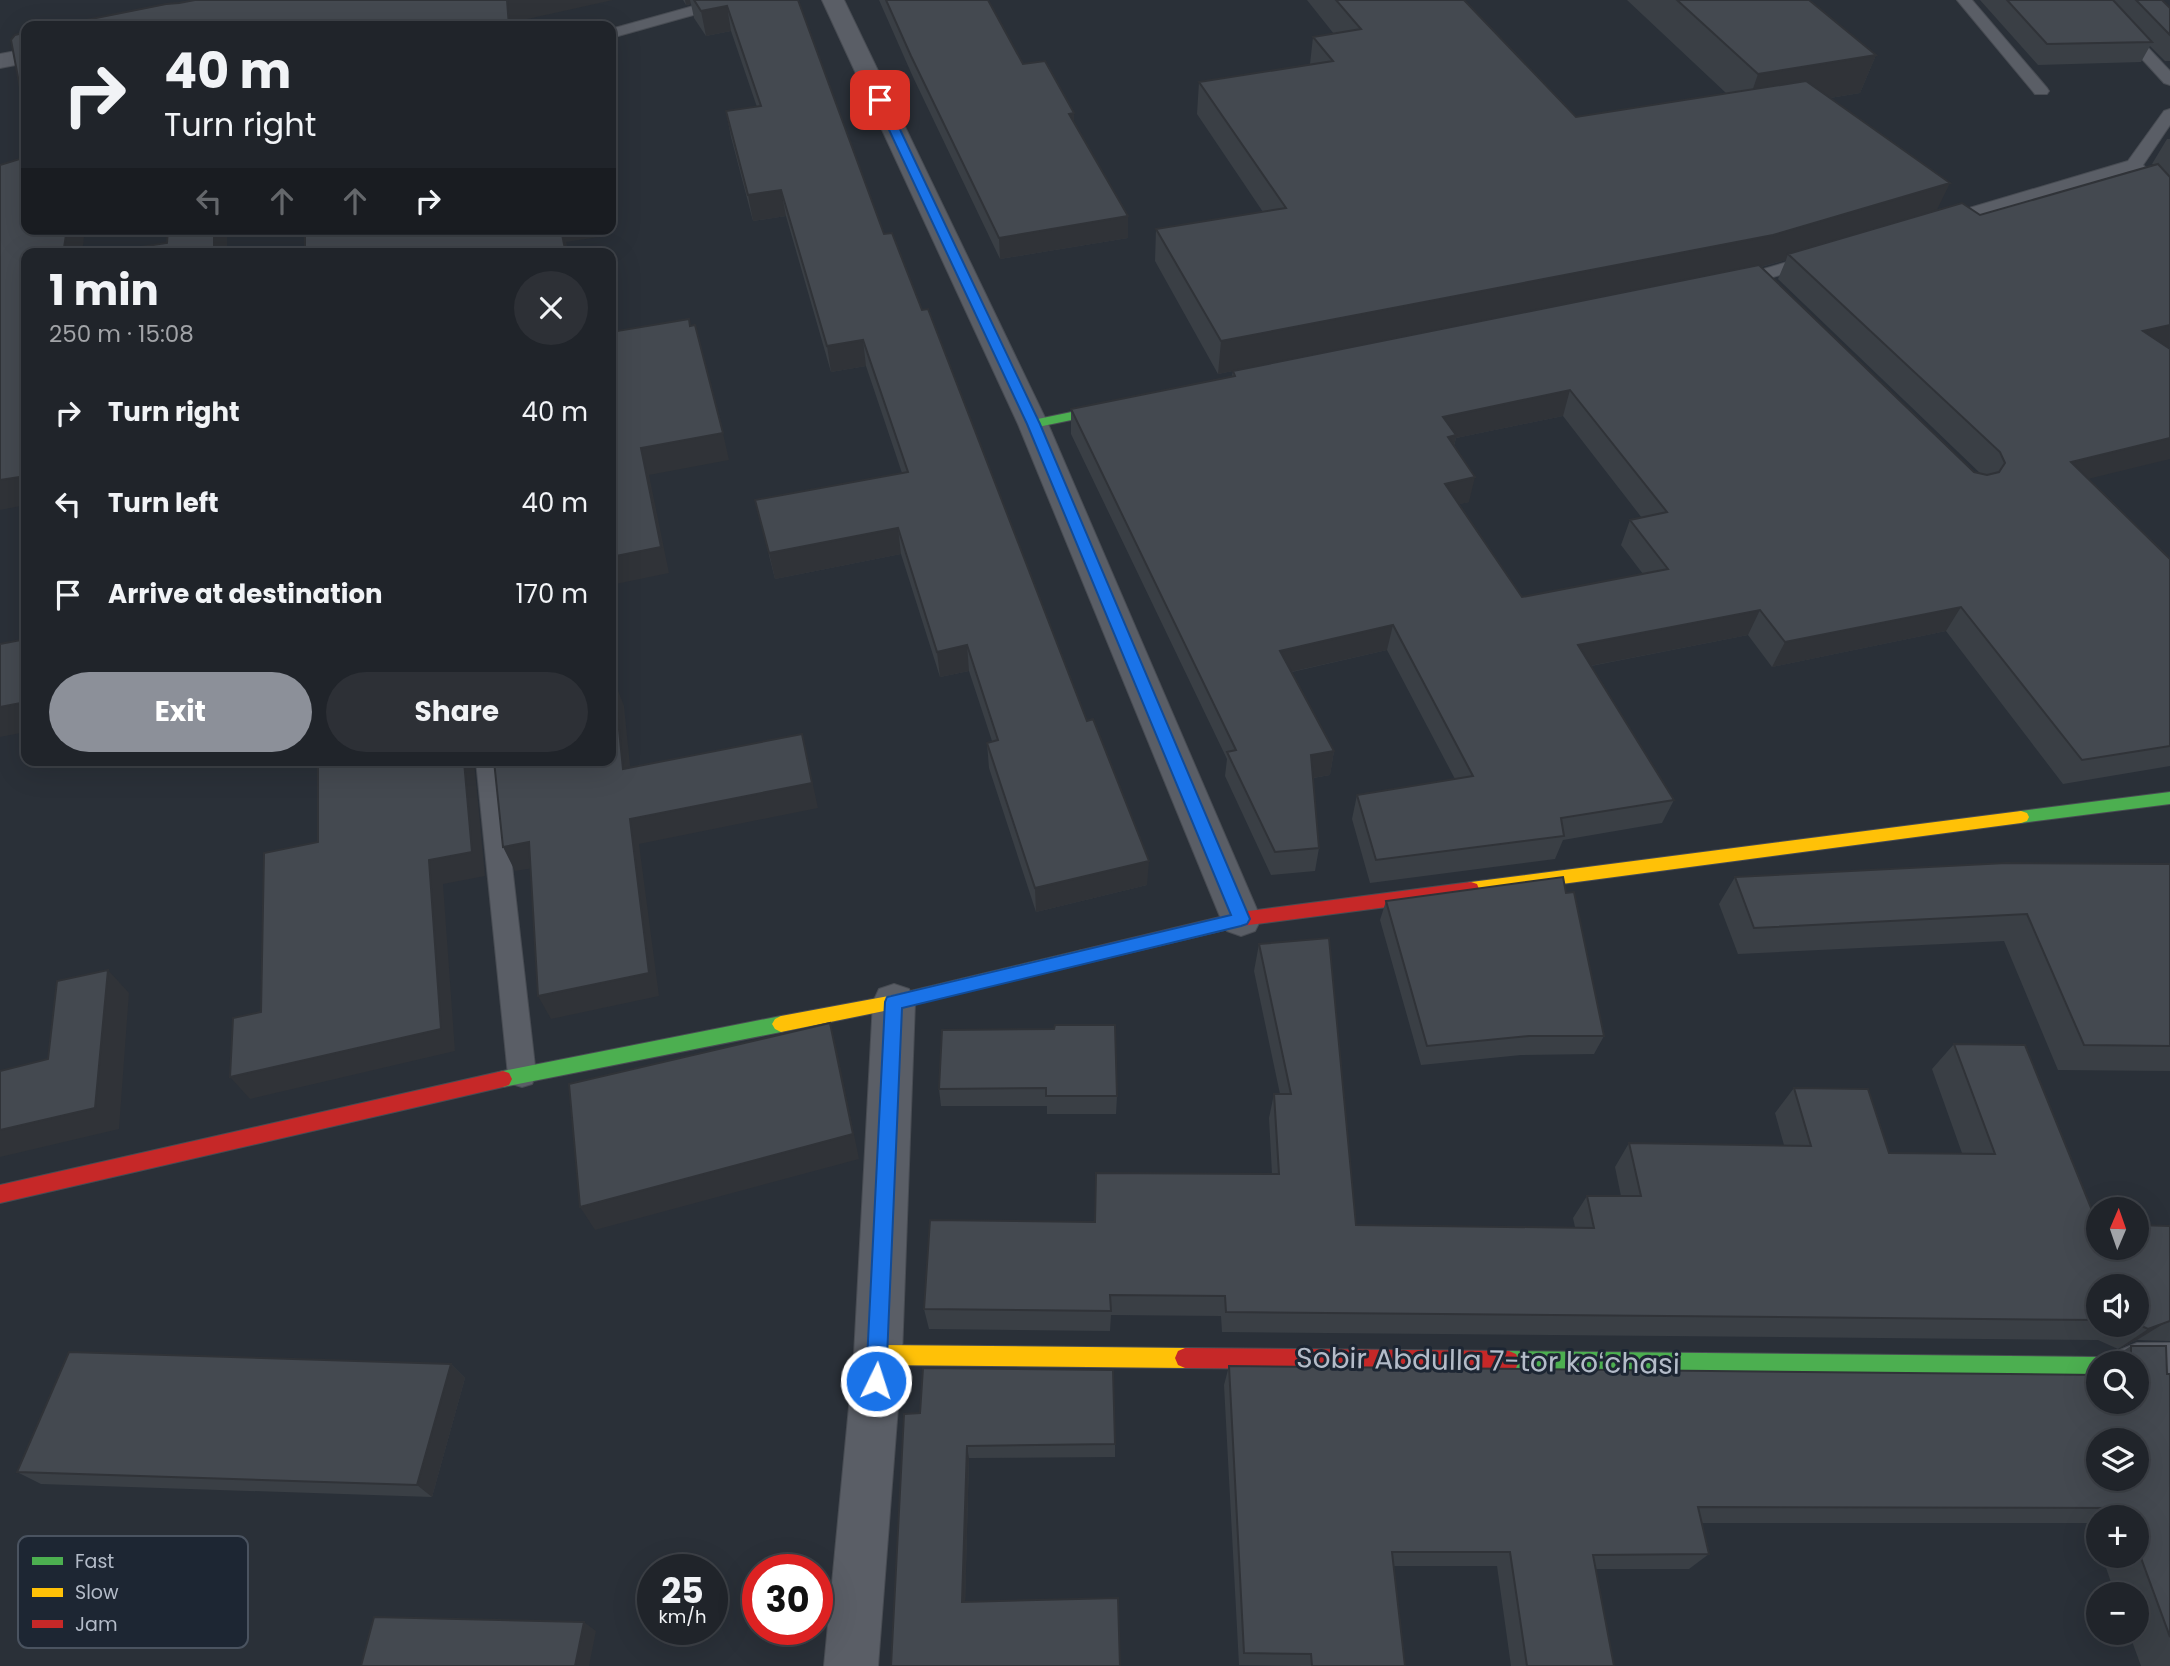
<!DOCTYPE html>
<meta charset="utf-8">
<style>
:root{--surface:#20242a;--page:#2d3036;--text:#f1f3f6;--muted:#a2a4a8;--line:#3d4147;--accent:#8c9099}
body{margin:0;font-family:Poppins,sans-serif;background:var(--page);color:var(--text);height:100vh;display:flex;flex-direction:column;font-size:26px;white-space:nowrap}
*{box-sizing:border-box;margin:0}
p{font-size:23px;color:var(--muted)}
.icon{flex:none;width:38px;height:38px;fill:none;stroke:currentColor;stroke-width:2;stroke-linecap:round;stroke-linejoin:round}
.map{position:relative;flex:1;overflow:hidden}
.side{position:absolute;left:21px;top:248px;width:595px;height:518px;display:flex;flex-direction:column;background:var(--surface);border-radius:14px;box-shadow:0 7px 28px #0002,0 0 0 2px var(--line)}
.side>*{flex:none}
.guide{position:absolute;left:21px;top:21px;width:595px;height:214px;border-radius:14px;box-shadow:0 7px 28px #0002,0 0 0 2px var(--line);background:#20242a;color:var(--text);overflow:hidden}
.needle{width:46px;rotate:2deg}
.tools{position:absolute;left:2086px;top:1197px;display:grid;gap:14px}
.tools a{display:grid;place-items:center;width:63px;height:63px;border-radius:50%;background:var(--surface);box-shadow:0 7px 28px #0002,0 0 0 2px var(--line);font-size:35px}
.speed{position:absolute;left:637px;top:1554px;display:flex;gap:14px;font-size:35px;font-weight:700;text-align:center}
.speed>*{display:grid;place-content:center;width:91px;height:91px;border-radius:50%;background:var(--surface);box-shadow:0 7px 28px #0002,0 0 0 2px var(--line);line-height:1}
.speed small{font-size:18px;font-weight:400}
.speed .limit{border:10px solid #d22;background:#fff;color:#111}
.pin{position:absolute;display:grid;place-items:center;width:60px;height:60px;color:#fff;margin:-30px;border-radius:14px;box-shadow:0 4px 10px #0006}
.me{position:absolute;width:77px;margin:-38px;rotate:4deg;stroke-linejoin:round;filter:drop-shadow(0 0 5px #0008)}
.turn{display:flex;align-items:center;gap:24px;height:147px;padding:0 28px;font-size:32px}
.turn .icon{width:91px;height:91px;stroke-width:2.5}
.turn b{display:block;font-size:49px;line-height:60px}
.lanes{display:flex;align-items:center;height:66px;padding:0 28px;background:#0003;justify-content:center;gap:35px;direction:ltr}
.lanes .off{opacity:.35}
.round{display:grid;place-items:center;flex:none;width:74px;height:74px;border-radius:37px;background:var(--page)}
.head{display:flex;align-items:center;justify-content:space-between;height:119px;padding:0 28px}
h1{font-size:42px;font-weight:700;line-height:52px}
.cta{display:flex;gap:14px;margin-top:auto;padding:14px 28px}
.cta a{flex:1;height:80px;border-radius:42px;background:var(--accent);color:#fff;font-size:28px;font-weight:700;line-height:80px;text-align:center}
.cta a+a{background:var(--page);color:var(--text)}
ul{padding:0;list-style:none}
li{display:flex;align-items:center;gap:21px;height:91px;padding:0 28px}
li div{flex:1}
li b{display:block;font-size:26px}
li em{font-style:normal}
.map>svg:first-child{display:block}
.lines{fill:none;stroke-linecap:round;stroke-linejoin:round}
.lane-casing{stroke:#484c53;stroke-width:2}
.street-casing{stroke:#484c53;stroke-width:2}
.fast-casing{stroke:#484c53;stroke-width:2}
.slow-casing{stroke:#484c53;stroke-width:2}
.jam-casing{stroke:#484c53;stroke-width:2}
.lane{fill:#5a5e66;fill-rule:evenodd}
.street{fill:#5a5e66;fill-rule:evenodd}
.fast{fill:#4caf50;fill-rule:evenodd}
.slow{fill:#ffc107;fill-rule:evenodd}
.jam{fill:#c62828;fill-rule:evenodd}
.wall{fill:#3a3f45;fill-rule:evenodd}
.shaded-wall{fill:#303338}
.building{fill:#444950;stroke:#303338;stroke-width:2;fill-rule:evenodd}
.route{fill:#1a73e8;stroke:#114b97;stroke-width:2}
.labels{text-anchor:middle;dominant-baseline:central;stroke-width:6;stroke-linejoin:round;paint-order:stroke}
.near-street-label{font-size:28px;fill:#b4bcc9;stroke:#1d2633}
.key{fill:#1d2633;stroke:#4a5360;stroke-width:2}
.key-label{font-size:19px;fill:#b4bcc9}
</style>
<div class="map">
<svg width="2170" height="1666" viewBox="0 0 2170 1666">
<rect width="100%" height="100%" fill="#2a3038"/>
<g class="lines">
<g class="lane-casing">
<path id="lane" d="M715,0H738L736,3L611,38V29Z
M1957,0H1972L2047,88L2049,91L2047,94H2035Z
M2088,0H2103L2170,71V85L2164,83Z
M2170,109V125L2143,165L2170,194V209L2164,208L2131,171L1951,225L1945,226L1936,221L1939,217L2128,161L2164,111Z
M1812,255L1818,256L1821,260L1818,264L1756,282L1747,277L1750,273Z
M476,761H500L536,1075L532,1084L522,1087L512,1084L508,1075Z"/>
</g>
<g class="street-casing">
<path id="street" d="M822,0H844L1048,424L1261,919L1255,931L1241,936L1227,931L1221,919L1018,424Z
M26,49V63L0,68V54Z
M894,984L909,989L915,1002L902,1355L878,1666H824L854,1355L873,1002L879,989Z
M2137,1343H2170V1391H2137V1363H2114L2120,1350Z"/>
</g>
<g class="fast-casing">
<path id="fast" d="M1120,402L1124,403V409L1033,428L1027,424L1033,420Z
M2170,792V804L2021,823L2015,821L2013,817L2015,813L2021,811Z
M781,1016L787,1019L790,1024L787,1029L781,1032L503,1087L497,1085L494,1079L497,1073L503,1071Z
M1509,1351L2098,1357L2106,1363H2098V1377L1509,1371L1502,1368L1499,1361L1502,1354Z"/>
</g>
<g class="slow-casing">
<path id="slow" d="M2021,811L2027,813L2029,817L2027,821L2021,823L1471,896L1465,894L1463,889L1465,884L1471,882Z
M1082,950L1088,952L1090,957L1088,962L1082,964L894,1009L781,1032L775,1029L772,1024L775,1019L781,1016L894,995Z
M878,1345L1185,1348L1192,1351L1195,1358L1192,1365L1185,1368L878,1365L871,1362L868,1355L871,1348Z"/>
</g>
<g class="jam-casing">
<path id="jam" d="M1471,882L1477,884L1479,889L1477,894L1471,896L1241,926L1082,964L1076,962L1074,957L1076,952L1082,950L1241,912Z
M503,1071L509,1073L512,1079L509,1085L503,1087L0,1203V1185Z
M1185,1348L1509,1351L1516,1354L1519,1361L1516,1368L1509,1371L1185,1368L1178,1365L1175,1358L1178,1351Z"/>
</g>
<use href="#lane" class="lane"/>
<use href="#street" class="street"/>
<use href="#fast" class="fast"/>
<use href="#slow" class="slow"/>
<use href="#jam" class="jam"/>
</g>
<path class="wall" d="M683,0H798L884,234L1147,885L1036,912L989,768L987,743L992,741L969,671L940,677L901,554L775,579L755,500L902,473L866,366L831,372L786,216L753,221L731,137L726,111L757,107L731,31L706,36L694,18L691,4L686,5Z
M879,0H988L1023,64L1074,122L1128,238L1000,259L913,77Z
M1307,0H1464L1576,117L1726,93L1627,0H1809L1876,55L1860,93L1830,98L1937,210L1980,215L2154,165L2152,164L2167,139H2170V347H2167L2089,479L2170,559V766L2063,784L1946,631L1772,667L1748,635L1591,666L1674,800L1662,823L1563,840L1555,859L1370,883L1352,819L1357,795L1455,779L1387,650L1292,672L1334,751L1330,775L1313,778L1319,848L1315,871L1271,875L1225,776L1227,759L1071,434V409L1232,376L1233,371L1218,374L1155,261L1156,229L1263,212L1197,114L1199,82L1310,64L1313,37L1334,34ZM1786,260L1778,279L1981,474L1974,472L1761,267ZM1563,416L1642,518L1630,520L1621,545L1643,574L1522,597L1459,504L1469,502L1454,446L1456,438Z
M1980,0H2162L2170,8V61H2165L2150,46L2141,62L2038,65Z
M2170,864V1071L2058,1070L2004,941L1738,954L1719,904L1735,877Z
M1566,893L1604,1036L1594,1054L1521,1055L1421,1065L1380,920L1386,901Z
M1259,944L1356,1225L1575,1227L1573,1218L1587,1196H1621L1615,1167L1629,1143L1784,1145L1775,1113L1794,1088L1889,1153H1962L1932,1069L1954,1044L2098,1225L2170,1226V1341L2137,1340L2118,1349L2098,1340L1222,1332L1221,1316L1111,1315L1110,1331L929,1329L924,1309L1095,1222L1272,1174L1269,1118L1274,1094H1280L1254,971ZM2098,1286L2137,1325H2098Z
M1054,1029L1117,1096L1116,1114H1047V1106H941L939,1089Z
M2131,1346L2167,1374H2170V1666H2141L2129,1633H2137V1594H2115L2102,1556H2137V1517H2098V1546L2090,1523H1702L1709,1554L1689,1569H1596L1614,1666H1511L1497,1566H1394L1405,1666H1303L1239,1665L1224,1385L1229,1366L2137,1402V1363H2104Z
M451,1364L465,1378L432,1497L41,1484L17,1472Z
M920,1413L1115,1444V1457L969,1458L965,1602L891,1666Z"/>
<path class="shaded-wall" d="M507,0H613L514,22V26H509Z
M685,0H690L691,4L686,5Z
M727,6L731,31L706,36L701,11Z
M1876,55L1860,93L1745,112L1758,74Z
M1074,113V134L1069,114Z
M1950,183L1934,216L1788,254L1786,260L1760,267L1218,374L1221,341Z
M781,190L786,216L753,221L748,195Z
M1128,216V238L1000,259L999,238Z
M67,229H85L82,254H63Z
M214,229H227V254H214Z
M561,229H605L606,236L566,242L569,254H566Z
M2170,325V347L2127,356L2143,331Z
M863,340L866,366L831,372L827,346Z
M1570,390L1563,416L1456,438L1450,460L1443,417Z
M723,433L729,460L649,475L669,573L611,585V557L641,448Z
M2170,438V459L2055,487L2071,462Z
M26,476V505L0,510V480Z
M1475,477L1469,502L1439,509L1445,484Z
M898,528L901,554L775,579L769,553Z
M1961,607L1946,631L1772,667L1785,642Z
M1760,610L1748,635L1569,670L1578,645Z
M1393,625L1387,650L1277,675L1280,651Z
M967,645L969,671L940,677L937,652Z
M614,680L624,706L633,794L623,769Z
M26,702V732L0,737V707Z
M802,734L818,808L639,844L659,996L551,1019L538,996L630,819Z
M1334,751L1330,775L1306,779L1311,755Z
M464,761H474L485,876L443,884L455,1051L250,1099L230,1077L429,860Z
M529,842L541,867L515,871L503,847Z
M1149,861L1147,885L1036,912L1035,888Z
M108,970L129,993L119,1129L0,1157V1130Z
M830,1023L837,1050L859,1159L595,1230L580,1207Z
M2168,1321L2137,1340L2118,1349L2148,1329Z
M451,1364L465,1378L432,1497L417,1485Z
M967,1446L969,1458L965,1611L962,1602Z
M584,1622L596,1631L589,1666H575Z"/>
<path class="building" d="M195,0H507L509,26H56L166,4L179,3Z
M694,0H798L884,234L892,233L922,310L928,309L1087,721L1093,719L1149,861L1035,888L987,743L998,740L967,645L937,652L898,528L769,553L755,500L908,472L863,340L827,346L781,190L748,195L726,111L761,106L727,6L701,11Z
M886,0H988L1023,64L1045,61L1074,113L1069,114L1128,216L999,238L911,56Z
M1336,0H1464L1576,117L1806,81L1950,183L1773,235L1221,341L1156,229L1286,208L1199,82L1333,61L1313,37L1361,29Z
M1677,0H1809L1876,55L1758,74Z
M2007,0H2113L2152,42L2047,44Z
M2136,0H2162L2170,8V35Z
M26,32V120L11,40L15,35Z
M26,157V229H67L63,254H26V476L0,480V165Z
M2158,164L2170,177V325L2143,331L2170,349V438L2071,462L2170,559V746L2082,760L1961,607L1785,642L1760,610L1578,645L1674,800L1561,818L1564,836L1376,860L1357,795L1473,776L1393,625L1280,651L1334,751L1311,755L1319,848L1275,852L1227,752L1236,750L1071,409L1235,376L1233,371L1759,265L1974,472L1987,475L1999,472L2005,463L2000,452L1788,254L1962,203L1980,215ZM1570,390L1667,512L1630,520L1668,569L1522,597L1445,484L1475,477L1448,437L1456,435L1443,417Z
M168,229H214V254H94L167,243Z
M305,229H561L566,254H305Z
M689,319L690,326L695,325L723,433L641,448L661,547L611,557V332Z
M26,639V702L0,707V644Z
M614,680L623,769L802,734L812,783L630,819L649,973L538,996L529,842L503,847L494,761H611V681Z
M318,761H464L472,852L429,860L441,1029L230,1077L233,1018L261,1012L264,853L318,842Z
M2006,863L2170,864V1046L2084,1045L2027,914L1754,928L1735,877Z
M1563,877L1566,893L1574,892L1604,1036H1529L1427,1046L1386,901Z
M1329,938L1356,1225L1594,1228L1587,1196H1641L1629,1143L1811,1146L1794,1088L1868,1089L1889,1153L1995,1154L1954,1044L2025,1045L2098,1225V1248H2137V1225L2170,1226V1321L2148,1329L2137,1324V1286H2098V1320L1226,1312L1225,1296L1110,1295L1111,1311L924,1309L930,1220L1095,1222L1096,1173L1279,1174L1274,1094H1291L1259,944Z
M108,970L95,1108L0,1130V1071L48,1059L57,981Z
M830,1023L853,1134L580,1207L569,1084Z
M1055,1025H1115L1117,1096H1046V1088L939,1089L942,1030L1054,1029Z
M2131,1346H2166L2167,1374H2170V1637L2137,1547V1517H2126L2122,1508L1698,1507L1709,1554L1593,1555L1614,1666H1527L1510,1552H1392L1405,1666H1312L1311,1654L1244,1653L1229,1366L2098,1375V1402H2137V1363H2131ZM2098,1440H2137V1479H2098Z
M69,1352L451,1364L417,1485L17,1472Z
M923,1368L1113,1370L1115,1444L967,1446L962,1602L1118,1598L1120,1666H891L904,1414L920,1413Z
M374,1617L584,1622L575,1666H361Z"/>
<path class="route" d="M880,97L886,100L1040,424L1250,919L1247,924L1241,926L902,1008L886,1381L883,1388L876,1391L869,1388L866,1381L885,1002L887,997L1231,915L1027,424L875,100Z"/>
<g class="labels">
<g class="near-street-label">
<text transform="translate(1488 1361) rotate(1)">Sobir Abdulla 7-tor koʻchasi</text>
</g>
</g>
<rect x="18" y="1536" width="230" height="112" rx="10" class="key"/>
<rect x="32" y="1557" width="31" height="8" fill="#4caf50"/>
<rect x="32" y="1588" width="31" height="9" fill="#ffc107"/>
<rect x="32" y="1620" width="31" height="8" fill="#c62828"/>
<g class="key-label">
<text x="75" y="1568">Fast</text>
<text x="75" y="1599">Slow</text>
<text x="75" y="1631">Jam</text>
</g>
</svg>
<div class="tools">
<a><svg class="needle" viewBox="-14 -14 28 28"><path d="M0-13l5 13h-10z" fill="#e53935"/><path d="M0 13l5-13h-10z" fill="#a2a4a8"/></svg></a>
<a><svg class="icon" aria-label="sound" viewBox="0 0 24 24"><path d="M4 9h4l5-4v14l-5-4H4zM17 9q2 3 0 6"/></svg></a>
<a><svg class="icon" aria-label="search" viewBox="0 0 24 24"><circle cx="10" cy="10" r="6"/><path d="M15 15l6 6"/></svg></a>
<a><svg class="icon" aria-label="layers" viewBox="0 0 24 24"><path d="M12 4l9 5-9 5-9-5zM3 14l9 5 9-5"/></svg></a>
<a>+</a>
<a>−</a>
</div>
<div class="speed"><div>25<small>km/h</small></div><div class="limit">30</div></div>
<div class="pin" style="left:880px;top:100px;background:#d93025"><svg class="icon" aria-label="arrive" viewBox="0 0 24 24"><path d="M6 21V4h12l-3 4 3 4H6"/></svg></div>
<svg class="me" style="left:876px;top:1381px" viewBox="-20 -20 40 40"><circle r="17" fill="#1a73e8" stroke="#fff" stroke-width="3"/><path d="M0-11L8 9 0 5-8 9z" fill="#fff"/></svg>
<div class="guide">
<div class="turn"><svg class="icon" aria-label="right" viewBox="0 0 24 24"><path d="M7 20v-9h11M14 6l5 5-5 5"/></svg><div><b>40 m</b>Turn right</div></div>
<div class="lanes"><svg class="icon off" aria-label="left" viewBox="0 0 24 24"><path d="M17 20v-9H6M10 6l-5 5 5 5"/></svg><svg class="icon off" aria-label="ahead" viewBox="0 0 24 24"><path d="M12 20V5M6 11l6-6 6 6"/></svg><svg class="icon off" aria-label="ahead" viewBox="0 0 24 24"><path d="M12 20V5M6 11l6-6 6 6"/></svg><svg class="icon" aria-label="right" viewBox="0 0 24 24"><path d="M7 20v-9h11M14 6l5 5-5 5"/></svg></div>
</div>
<section class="side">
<div class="head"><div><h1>1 min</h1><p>250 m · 15:08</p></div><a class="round"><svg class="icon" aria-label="close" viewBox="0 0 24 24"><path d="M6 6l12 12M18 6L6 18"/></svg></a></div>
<ul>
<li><svg class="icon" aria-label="right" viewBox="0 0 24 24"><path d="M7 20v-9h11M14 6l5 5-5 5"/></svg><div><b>Turn right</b></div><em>40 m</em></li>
<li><svg class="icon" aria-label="left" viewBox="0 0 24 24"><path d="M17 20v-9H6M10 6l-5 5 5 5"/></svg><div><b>Turn left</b></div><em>40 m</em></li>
<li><svg class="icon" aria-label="arrive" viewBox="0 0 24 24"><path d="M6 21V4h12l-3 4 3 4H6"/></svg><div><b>Arrive at destination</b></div><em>170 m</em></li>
</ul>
<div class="cta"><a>Exit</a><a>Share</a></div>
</section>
</div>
